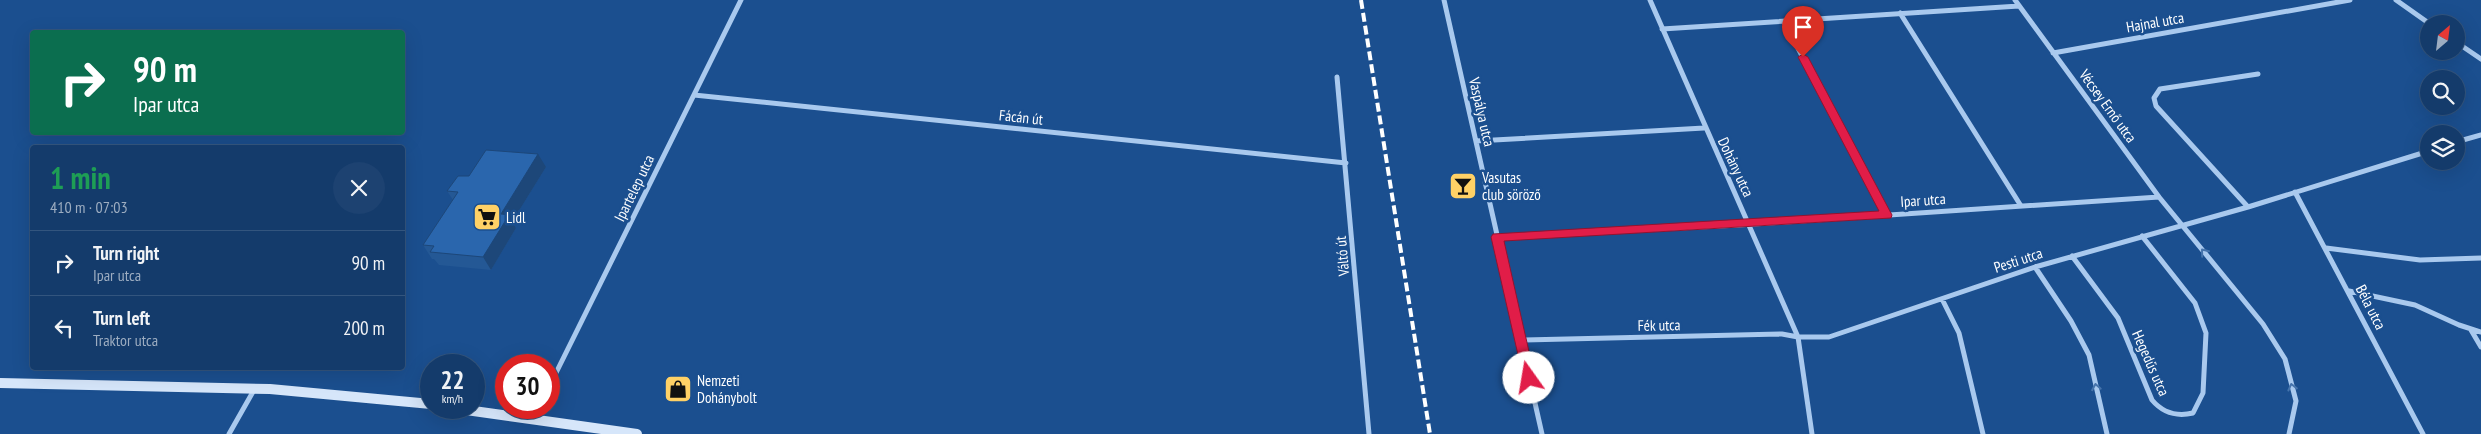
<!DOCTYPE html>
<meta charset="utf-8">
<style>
:root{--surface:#143b6b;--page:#1d4271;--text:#f1f3f6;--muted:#9dadc1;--line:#33557e}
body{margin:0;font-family:"PT Sans Narrow",sans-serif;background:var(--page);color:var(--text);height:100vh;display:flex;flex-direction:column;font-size:19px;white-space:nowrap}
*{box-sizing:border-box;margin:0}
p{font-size:16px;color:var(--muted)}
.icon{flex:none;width:28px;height:28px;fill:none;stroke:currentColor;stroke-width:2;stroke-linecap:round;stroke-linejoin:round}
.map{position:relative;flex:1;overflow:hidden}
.side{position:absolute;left:30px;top:145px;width:375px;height:225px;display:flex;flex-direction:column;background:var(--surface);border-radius:5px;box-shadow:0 5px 20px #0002,0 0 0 1px var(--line)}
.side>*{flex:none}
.top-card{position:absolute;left:30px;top:30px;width:375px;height:105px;border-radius:5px;box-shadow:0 5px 20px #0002,0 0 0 1px var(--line);background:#0b6e4f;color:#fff;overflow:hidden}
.needle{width:32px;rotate:28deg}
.tools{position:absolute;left:2420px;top:15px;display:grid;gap:10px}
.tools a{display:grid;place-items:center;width:45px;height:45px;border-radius:50%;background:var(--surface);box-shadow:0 5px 20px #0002,0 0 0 1px var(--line);font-size:25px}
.speed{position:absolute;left:420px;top:354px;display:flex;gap:10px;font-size:25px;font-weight:700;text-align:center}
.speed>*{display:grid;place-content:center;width:65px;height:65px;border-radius:50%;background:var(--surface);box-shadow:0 5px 20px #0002,0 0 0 1px var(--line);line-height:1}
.speed small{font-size:12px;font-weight:400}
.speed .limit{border:8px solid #d22;background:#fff;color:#111}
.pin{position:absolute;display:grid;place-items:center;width:42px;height:42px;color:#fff;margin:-51px -21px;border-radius:50% 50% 50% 0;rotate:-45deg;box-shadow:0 0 5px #0007}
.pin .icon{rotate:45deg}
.me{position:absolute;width:55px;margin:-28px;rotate:347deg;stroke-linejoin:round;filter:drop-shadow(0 0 4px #0008)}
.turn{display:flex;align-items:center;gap:18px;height:105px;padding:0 20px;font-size:22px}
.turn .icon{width:65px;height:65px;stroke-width:2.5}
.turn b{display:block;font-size:35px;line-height:42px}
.round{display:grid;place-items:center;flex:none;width:52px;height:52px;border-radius:26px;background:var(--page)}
.summary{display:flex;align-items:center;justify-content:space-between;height:85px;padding:0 20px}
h1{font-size:30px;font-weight:800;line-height:38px;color:#1e9e55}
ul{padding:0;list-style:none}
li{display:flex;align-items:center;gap:15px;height:65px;padding:0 20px;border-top:1px solid var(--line)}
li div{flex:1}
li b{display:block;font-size:19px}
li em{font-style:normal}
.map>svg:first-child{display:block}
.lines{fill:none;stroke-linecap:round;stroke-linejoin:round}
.street{stroke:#a9c9ee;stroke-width:5}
.secondary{stroke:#d6e6fa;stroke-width:10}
.rail{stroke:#fff;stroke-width:4;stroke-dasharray:9 4;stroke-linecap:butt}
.wall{fill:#245895}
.shaded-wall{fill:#1d4779}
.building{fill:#2a66ad;stroke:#1d4779}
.oneway{stroke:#4674ac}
.route{fill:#e11d48;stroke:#92132f}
.labels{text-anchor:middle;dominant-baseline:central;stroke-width:5;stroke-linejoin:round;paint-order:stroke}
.street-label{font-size:15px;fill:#fff;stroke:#1b4f8f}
.poi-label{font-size:15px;fill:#fff;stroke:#1b4f8f;text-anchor:start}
</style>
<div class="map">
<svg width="2481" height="434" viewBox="0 0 2481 434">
<rect width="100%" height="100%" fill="#1b4f8f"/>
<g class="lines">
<path class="street" d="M1444,0L1542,434
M1650,0L1798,337L1812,434
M2015,0L2159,197L2263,324L2285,359L2296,401L2289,434
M2396,0L2430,24
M1900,13L2021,206
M1784,22L1887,215
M1662,29L2019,6
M2456,42L2481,59
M2053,53L2350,0
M1337,77L1369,434
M694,95L1346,163
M1476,141L1704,128
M2456,142L2481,135
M2295,192L2423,434
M2248,207L2156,106L2154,98L2160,89L2258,74
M1497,237L1739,225L2159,197
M2326,248L2420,260L2481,258
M2072,256L2118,318L2152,400C2163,413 2176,417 2193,413L2203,393L2206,333L2195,303L2142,236
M2035,267L2071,321L2089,355L2107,434
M2349,291L2415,305L2459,325L2481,332
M1942,299L1959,333L1983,434
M2471,330L2481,347
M1520,340L1782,334L1798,337H1829L2035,267L2248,207L2429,151
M549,387L741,0
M531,419L538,408
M229,434L254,390"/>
<path class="secondary" d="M0,383L270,389L431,404
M452,408L637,434"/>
<path class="rail" d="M1361,0L1430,434"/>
</g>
<path class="wall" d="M546,167L512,222L516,228L491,270L439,265L434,259H432L423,245L453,200L447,191L469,176Z"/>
<path class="shaded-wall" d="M538,154L546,167L512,222L516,228L491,270L483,257L501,214Z"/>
<path class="building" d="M486,150L538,154L501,214L509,215L483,257L430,252L434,246L423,245L458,192L447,191L458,176H469Z"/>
<defs><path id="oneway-chevron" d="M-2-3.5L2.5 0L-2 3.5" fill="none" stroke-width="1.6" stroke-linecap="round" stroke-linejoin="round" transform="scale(1.25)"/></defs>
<g class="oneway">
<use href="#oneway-chevron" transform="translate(2204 252) rotate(-129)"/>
<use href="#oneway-chevron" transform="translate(2096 387) rotate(-100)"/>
<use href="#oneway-chevron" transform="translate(2292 387) rotate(-104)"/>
</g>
<path class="route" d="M1803,54L1808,57L1892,215L1891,218L1504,241L1535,378L1533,381H1524L1491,237L1493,234L1879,211L1798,57Z"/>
<defs>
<g id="bar-square" transform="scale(1.4375)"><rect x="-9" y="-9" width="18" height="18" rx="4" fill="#ffd166" stroke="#1b4f8f"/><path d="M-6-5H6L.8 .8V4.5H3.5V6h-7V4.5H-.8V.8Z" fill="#111"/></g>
<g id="supermarket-square" transform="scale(1.4375)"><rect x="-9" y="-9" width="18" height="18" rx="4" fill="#ffd166" stroke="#1b4f8f"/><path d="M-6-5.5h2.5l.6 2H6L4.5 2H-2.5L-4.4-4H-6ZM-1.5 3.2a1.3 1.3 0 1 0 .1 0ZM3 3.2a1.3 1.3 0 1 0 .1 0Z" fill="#111"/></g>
<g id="shop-square" transform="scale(1.4375)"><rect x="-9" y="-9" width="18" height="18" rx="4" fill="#ffd166" stroke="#1b4f8f"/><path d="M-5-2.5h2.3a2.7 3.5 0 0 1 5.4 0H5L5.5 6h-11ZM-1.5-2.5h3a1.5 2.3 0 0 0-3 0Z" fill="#111"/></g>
</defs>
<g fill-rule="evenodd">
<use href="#bar-square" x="1463" y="186"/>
<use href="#supermarket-square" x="487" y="217"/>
<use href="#shop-square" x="678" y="389"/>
</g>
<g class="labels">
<g class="street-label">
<text transform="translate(2155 22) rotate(-10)">Hajnal utca</text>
<text transform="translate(2108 106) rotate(54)">Vécsey Ernő utca</text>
<text transform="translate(1482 112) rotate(77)">Vaspálya utca</text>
<text transform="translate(1021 117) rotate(6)">Fácán út</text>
<text transform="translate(1736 167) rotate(65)">Dohány utca</text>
<text transform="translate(634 188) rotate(-64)">Ipartelep utca</text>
<text transform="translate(1923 200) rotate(-4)">Ipar utca</text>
<text transform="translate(1342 256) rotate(-95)">Váltó út</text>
<text transform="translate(2018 260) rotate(-18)">Pesti utca</text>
<text transform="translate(2371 307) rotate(63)">Béla utca</text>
<text transform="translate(1659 325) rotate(-1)">Fék utca</text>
<text transform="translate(2151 363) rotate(66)">Hegedűs utca</text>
</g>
<g class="poi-label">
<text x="1482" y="177">Vasutas<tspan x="1482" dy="17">club söröző</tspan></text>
<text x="506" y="217">Lidl</text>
<text x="697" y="380">Nemzeti<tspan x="697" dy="17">Dohánybolt</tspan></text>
</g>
</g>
</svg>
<div class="tools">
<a><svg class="needle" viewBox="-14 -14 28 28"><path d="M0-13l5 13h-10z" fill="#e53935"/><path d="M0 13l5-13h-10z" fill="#9dadc1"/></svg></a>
<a><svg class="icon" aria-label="search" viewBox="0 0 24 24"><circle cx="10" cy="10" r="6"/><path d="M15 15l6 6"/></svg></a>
<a><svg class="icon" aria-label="layers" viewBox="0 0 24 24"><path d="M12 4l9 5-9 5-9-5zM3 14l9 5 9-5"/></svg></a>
</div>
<div class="speed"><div>22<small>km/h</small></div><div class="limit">30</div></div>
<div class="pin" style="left:1803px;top:57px;background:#d93025"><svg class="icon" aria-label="arrive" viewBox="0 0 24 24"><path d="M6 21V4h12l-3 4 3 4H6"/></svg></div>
<svg class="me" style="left:1529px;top:378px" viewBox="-20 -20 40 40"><circle r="19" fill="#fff"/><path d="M0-13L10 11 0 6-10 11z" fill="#e11d48"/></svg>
<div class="top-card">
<div class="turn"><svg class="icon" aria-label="right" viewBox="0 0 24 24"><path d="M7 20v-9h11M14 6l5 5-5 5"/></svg><div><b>90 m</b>Ipar utca</div></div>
</div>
<section class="side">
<div class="summary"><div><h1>1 min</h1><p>410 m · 07:03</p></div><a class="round"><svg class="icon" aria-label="close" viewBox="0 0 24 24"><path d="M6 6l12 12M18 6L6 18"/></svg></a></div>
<ul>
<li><svg class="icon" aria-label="right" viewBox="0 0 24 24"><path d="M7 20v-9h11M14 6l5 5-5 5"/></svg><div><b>Turn right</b><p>Ipar utca</p></div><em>90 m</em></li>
<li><svg class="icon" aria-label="left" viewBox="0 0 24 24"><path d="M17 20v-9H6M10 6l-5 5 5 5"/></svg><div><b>Turn left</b><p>Traktor utca</p></div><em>200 m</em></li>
</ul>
</section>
</div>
